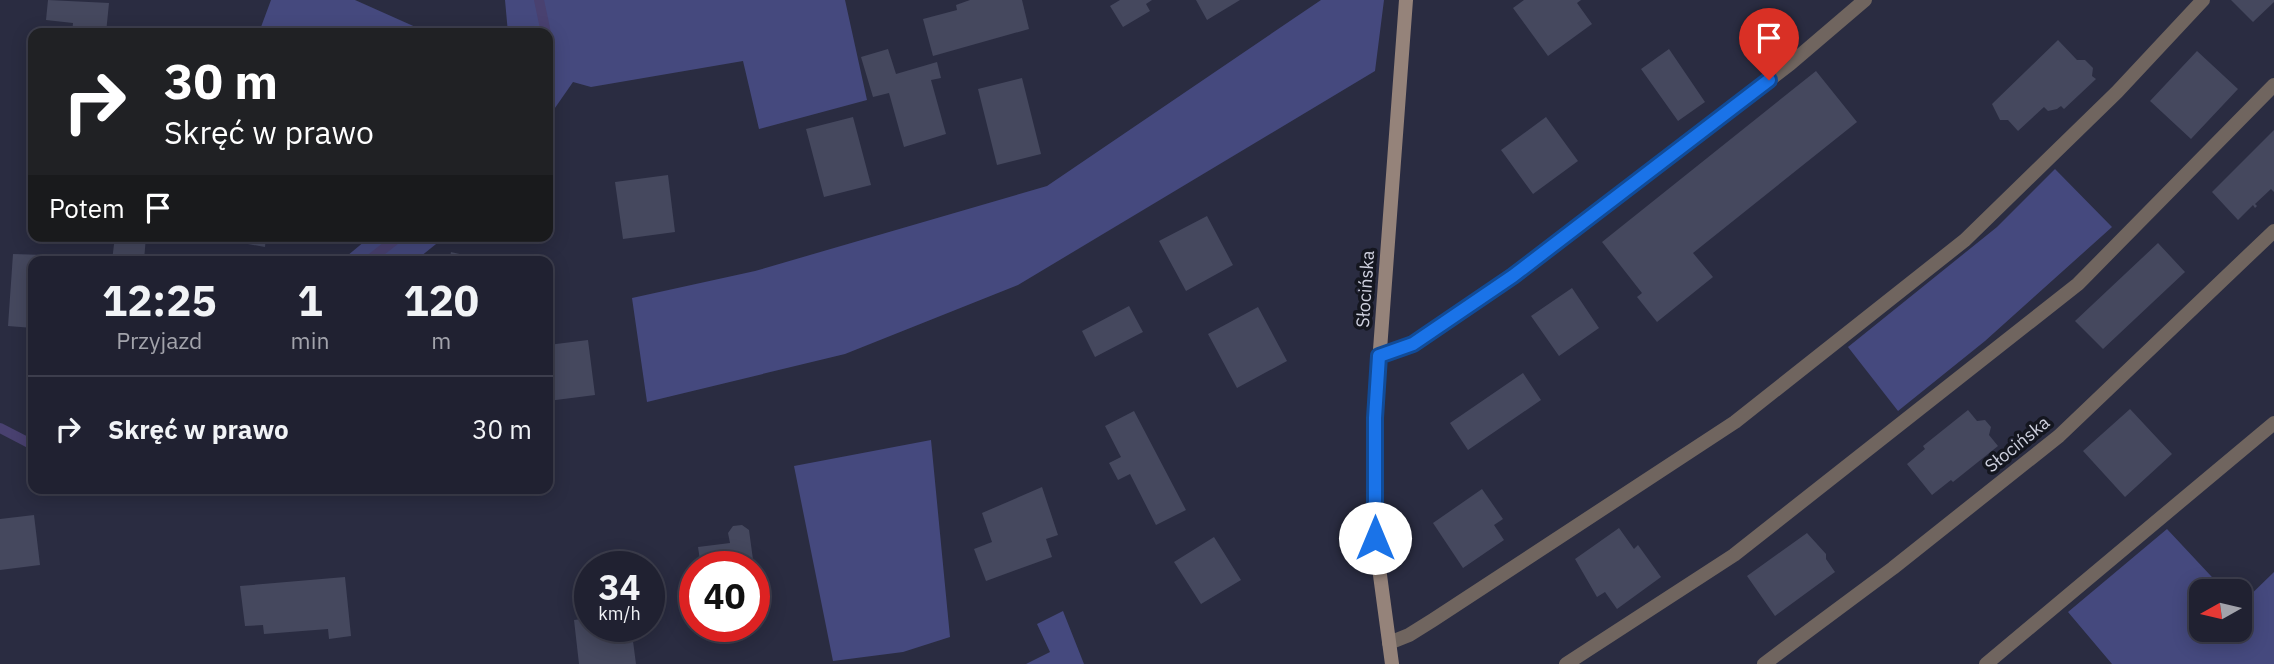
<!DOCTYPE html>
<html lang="pl">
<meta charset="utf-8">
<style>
:root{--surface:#202131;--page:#2d2e3d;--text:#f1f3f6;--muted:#a2a3ab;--line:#3d3e4d}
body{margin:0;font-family:"IBM Plex Sans",sans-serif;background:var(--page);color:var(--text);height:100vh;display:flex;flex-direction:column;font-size:26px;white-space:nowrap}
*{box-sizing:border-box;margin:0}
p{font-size:23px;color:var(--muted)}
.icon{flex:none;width:38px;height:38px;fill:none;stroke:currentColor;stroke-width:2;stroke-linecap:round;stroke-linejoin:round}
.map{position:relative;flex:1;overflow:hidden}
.details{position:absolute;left:28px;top:256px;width:525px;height:238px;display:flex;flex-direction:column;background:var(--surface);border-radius:14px;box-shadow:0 4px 18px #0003,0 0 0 2px var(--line)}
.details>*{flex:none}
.banner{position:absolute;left:28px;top:28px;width:525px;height:214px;border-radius:14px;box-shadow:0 4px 18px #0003,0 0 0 2px var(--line);background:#202124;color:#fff;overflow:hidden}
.needle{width:46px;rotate:262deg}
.buttons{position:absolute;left:2189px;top:579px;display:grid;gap:14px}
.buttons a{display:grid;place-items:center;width:63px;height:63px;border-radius:14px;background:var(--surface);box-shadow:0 4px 18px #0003,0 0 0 2px var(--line);font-size:35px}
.speed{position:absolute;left:574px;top:551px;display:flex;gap:14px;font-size:35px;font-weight:700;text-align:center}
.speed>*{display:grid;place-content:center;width:91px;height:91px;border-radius:50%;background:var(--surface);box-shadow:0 4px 18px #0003,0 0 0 2px var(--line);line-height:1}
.speed small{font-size:18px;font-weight:400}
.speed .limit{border:10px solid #d22;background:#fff;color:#111}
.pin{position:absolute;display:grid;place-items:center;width:60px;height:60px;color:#fff;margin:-72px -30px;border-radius:50% 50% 50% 0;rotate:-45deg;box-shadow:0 0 7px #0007}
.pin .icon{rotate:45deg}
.me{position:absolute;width:77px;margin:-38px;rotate:0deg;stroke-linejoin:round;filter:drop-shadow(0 0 5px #0008)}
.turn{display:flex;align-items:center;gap:24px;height:147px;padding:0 21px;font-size:32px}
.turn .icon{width:91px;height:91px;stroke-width:2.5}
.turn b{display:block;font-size:49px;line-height:60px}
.then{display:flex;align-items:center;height:66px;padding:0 21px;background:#0003;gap:14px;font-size:26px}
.eta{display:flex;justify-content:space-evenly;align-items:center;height:119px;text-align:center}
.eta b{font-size:42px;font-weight:700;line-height:49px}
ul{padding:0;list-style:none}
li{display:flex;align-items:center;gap:21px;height:105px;padding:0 21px;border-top:2px solid var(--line)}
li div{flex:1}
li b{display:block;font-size:26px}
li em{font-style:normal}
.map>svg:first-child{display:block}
.green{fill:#45497e}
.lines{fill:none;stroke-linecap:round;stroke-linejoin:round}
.stream{stroke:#494170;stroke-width:10}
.building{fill:#45485e}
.street{stroke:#70655f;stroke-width:14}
.secondary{stroke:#95837a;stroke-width:14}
.route-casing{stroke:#114b97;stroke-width:18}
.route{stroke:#1a73e8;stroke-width:12}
.labels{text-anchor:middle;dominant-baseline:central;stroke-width:7;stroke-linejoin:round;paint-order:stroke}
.street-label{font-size:18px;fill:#cfd1df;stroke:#14161f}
</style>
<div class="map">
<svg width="2274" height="664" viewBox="0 0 2274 664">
<rect width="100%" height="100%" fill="#2a2c41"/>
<path class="green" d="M271,0H355L429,33H277L261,27Z
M505,0H845L867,100L759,129L743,61L591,87L573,82L548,118V33H508Z
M1321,0H1384L1375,71L1018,285L845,354L647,402L632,298L755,271L1047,186Z
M2055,169L2112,227L1985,341L1898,411L1848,347L1997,227Z
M371,236H446L415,261H341Z
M931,440L950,637L903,652L833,661L794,466Z
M2167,529L2225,591L2202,592V630H2240V605L2274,572V664H2112L2068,612Z
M1063,611L1084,664H1026L1050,652L1037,624Z"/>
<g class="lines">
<path class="stream" d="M539,0L546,33
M368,261L400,236
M0,428L33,445"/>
</g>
<path class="building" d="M48,0L109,3L106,33H72L73,23L46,20Z
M970,0H1022L1029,29L933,56L923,19L957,10L956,5Z
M1120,0H1152L1146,4L1150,11L1123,27L1110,6Z
M1196,0H1240L1207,20Z
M1524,0H1581L1577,3L1592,24L1548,56L1513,8Z
M2231,0H2274V2L2253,22Z
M2058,40L2077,60H2085L2093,68L2092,76L2096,79L2064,109L2061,106L2057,109L2048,111L2044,107L2018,131L2008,120H2000L1992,104Z
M888,49L896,74L937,62L941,78L931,80L946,134L904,147L889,93L873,97L861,57Z
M1669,49L1705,102L1678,121L1641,69Z
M2197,51L2238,89L2191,139L2150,101Z
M1816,71L1857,122L1693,253L1713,277L1657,322L1637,297L1642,293L1602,242Z
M1022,78L1041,154L997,165L978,89Z
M30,93H33V134H29Z
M853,117L871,185L824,197L806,129Z
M1546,117L1578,161L1533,194L1501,150Z
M2274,130V192L2271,189L2255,204L2257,206L2255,208L2253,205L2238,220L2212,192Z
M668,175L675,232L623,239L615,182Z
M1207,216L1233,265L1186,291L1159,241Z
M115,236H146L144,261H112Z
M204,236H266L265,247Z
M2158,243L2185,272L2103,349L2075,321Z
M451,252L485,260V261H449Z
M13,254L44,255V261H33V328L8,326Z
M1572,288L1599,328L1559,356L1531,316Z
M1129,306L1143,332L1095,357L1082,331Z
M1258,307L1287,361L1237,388L1208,334Z
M588,340L595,395L548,401V345Z
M1523,373L1541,400L1468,450L1450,423Z
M2130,409L2172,454L2125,497L2083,451Z
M1968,410L1977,421L1985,420L1991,427L1989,435L1998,446L1953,482L1951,480L1932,495L1907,464L1925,449L1923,446Z
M1134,411L1186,510L1156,525L1130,474L1118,480L1109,463L1121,457L1105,426Z
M1042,487L1058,535L1046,539L1052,557L986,581L974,549L992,542L982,513Z
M1482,489L1503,519L1494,525L1504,540L1463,568L1433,523Z
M34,515L40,565L0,570V519Z
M742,525L749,530L754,567H701L698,547L730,543L728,533L733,526Z
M1619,528L1634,549L1638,545L1661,577L1617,609L1605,592L1597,597L1575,559Z
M1807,533L1826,554V559L1835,572L1775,616L1747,576Z
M1214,537L1241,580L1201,604L1174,562Z
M345,577L351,636L329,639L328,629L264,634L263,625L245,626L240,586Z
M590,618V626H631L636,664H579L574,620Z"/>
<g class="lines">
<path class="street" d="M1379,356L1413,344L1513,276L1790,64L1865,0
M1389,643L1409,635L1433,620L1735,422L1965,240L2117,92L2203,0
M1566,664L1734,555L2078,284L2274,85
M1764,664L1893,568L2059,436L2274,231
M1986,664L2274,423"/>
<path class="secondary" d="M1392,664L1375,538V417L1406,0"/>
</g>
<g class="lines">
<g class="route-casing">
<path id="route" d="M1375,538V418L1379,356L1413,344L1513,276L1769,80"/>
</g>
<use href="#route" class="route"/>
</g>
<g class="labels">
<g class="street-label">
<text transform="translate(1365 289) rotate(-86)">Słocińska</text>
<text transform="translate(2017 444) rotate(-39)">Słocińska</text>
</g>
</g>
</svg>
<div class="buttons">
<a><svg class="needle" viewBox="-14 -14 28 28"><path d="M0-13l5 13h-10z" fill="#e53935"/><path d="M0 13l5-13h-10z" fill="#a2a3ab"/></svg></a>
</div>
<div class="speed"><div>34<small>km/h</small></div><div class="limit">40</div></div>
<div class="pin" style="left:1769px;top:80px;background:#d93025"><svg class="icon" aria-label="arrive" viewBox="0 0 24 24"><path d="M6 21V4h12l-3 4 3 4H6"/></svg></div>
<svg class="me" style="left:1375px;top:538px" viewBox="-20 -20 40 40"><circle r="19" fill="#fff"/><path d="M0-13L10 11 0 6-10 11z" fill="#1a73e8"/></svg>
<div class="banner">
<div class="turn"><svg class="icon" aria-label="right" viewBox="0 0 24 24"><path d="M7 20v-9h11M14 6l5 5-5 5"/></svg><div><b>30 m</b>Skręć w prawo</div></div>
<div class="then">Potem<svg class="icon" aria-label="arrive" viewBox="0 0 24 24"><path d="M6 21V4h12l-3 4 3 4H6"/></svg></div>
</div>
<section class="details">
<div class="eta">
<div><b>12:25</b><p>Przyjazd</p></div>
<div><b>1</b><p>min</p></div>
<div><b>120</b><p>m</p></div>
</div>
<ul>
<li><svg class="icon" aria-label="right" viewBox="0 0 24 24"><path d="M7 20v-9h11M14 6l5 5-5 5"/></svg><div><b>Skręć w prawo</b></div><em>30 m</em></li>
</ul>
</section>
</div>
